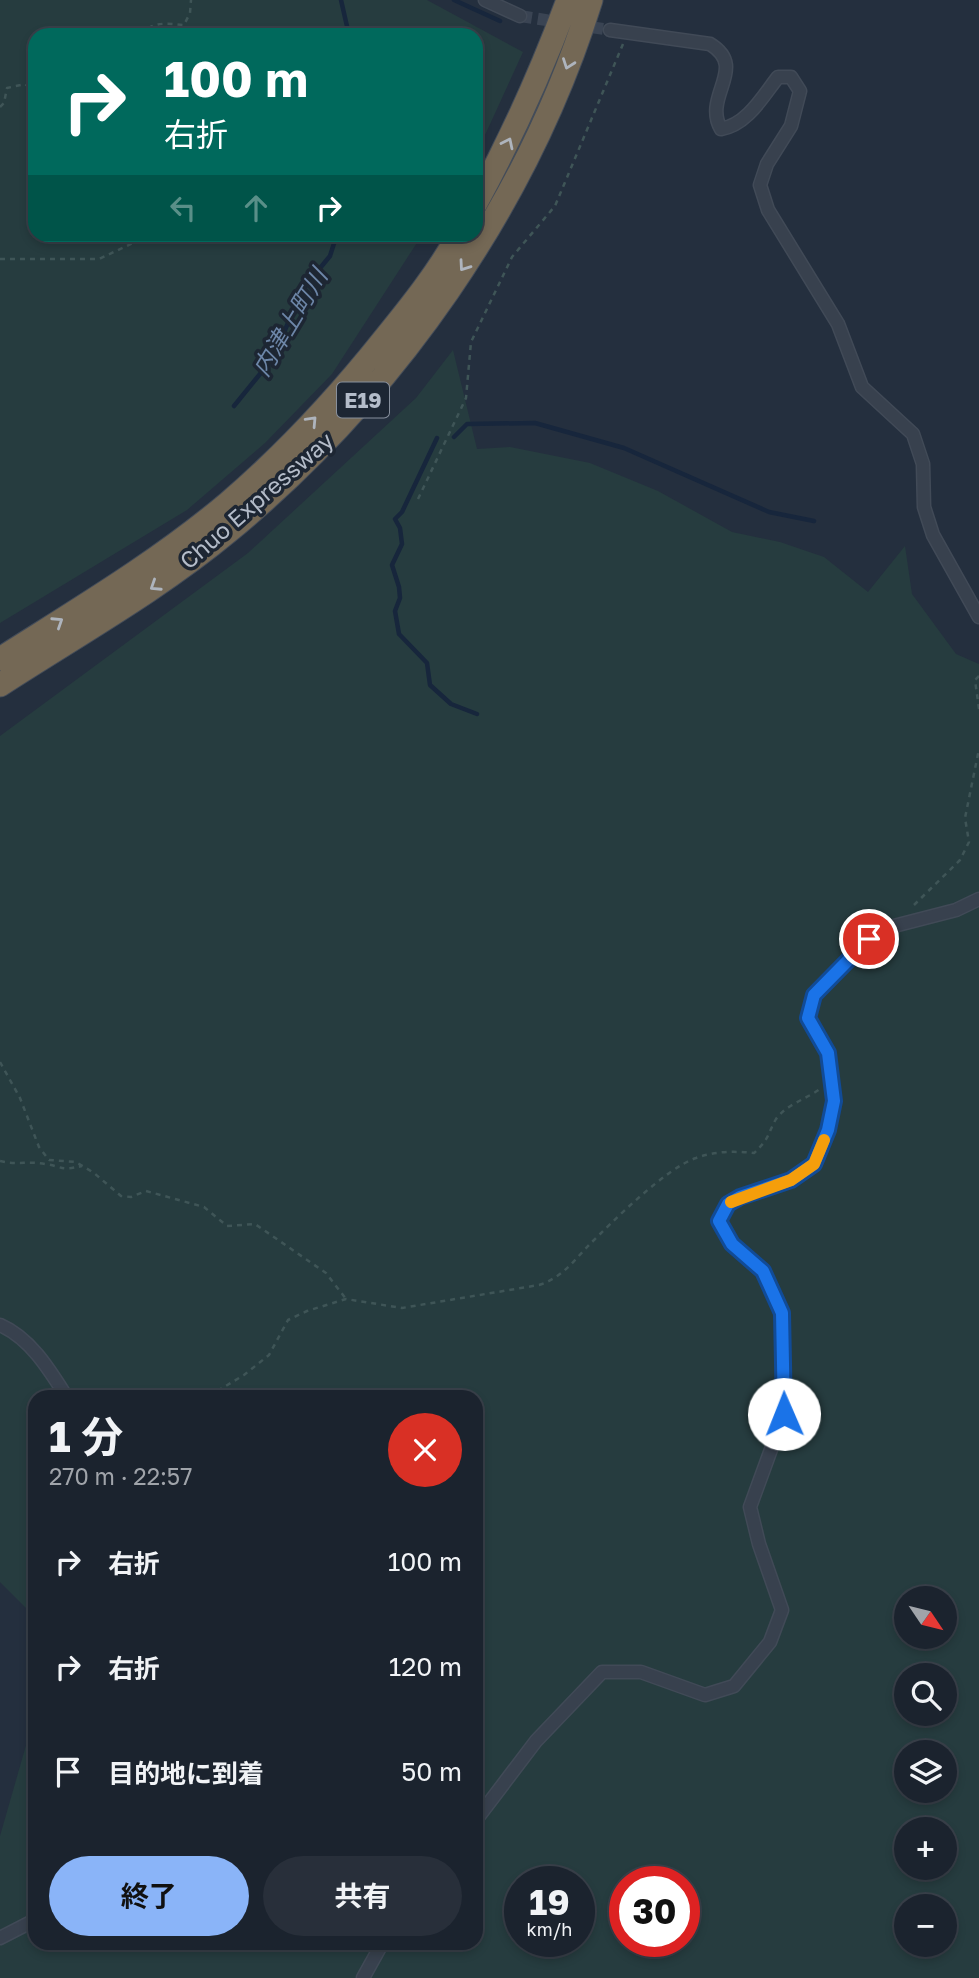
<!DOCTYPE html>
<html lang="ja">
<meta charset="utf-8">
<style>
:root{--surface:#1b232e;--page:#282f3a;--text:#f1f3f6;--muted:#a0a4aa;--line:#39404a;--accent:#8ab4f8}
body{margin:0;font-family:"Golos Text","Noto Sans JP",sans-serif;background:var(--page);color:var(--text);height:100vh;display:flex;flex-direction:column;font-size:26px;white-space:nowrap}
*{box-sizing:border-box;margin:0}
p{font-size:23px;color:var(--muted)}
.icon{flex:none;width:38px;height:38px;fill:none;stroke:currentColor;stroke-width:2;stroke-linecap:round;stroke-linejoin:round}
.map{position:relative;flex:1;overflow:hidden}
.panel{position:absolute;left:28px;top:1390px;width:455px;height:560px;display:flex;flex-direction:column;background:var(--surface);border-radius:21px;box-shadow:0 4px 10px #0003,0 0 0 2px var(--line)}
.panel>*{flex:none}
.banner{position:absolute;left:28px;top:28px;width:455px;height:214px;border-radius:21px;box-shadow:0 4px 10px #0003,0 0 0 2px var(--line);background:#00695c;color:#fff;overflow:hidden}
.needle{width:46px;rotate:125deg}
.tools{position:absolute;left:894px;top:1586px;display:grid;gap:14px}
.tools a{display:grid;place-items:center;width:63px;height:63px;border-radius:50%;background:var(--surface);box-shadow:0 4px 10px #0003,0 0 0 2px var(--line);font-size:35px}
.speed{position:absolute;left:504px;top:1866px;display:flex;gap:14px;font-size:35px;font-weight:700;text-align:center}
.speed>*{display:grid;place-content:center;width:91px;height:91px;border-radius:50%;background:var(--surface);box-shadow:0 4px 10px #0003,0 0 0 2px var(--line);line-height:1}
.speed small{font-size:18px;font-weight:400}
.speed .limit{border:10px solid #d22;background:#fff;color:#111}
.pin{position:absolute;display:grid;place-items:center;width:60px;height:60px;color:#fff;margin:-30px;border:4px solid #fff;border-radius:50%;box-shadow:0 2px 7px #0007}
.me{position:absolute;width:77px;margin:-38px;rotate:359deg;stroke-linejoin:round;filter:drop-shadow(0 0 5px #0008)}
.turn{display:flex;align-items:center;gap:24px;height:147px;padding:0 21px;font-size:32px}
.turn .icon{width:91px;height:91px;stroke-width:2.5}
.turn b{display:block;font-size:49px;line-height:60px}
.lanes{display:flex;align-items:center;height:66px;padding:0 21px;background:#0003;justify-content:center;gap:35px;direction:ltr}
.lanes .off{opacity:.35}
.round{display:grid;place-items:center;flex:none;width:74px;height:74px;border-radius:37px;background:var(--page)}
.overview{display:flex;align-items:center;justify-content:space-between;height:119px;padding:0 21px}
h1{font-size:42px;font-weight:700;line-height:52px}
.cta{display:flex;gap:14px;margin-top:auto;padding:14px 21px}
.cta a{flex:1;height:80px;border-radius:42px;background:var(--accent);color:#111;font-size:28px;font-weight:700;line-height:80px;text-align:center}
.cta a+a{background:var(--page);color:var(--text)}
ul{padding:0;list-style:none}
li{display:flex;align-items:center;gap:21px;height:105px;padding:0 21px}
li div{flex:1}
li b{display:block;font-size:26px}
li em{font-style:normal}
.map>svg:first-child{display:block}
.green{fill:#263c3f;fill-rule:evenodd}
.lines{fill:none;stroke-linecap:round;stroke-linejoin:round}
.stream{stroke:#17263c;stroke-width:4.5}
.street-tunnel{stroke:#3a4453;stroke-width:12;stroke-dasharray:12 6;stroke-linecap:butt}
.street-casing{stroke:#414a57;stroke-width:15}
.highway-casing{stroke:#434c59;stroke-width:25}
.path{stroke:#3f5557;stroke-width:2.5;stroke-dasharray:5 5;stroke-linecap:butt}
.street{stroke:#38414e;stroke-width:12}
.highway{stroke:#746855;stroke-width:23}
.oneway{stroke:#aeb4bd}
.route-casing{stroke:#114b97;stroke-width:18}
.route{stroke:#1a73e8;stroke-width:12}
.slow{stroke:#f59e0b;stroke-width:12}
.labels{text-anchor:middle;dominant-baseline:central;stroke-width:7;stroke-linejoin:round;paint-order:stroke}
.shield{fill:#1d2633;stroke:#878f9c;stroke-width:2}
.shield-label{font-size:21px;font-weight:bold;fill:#b4bcc9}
.street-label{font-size:23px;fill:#b4bcc9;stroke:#1d2633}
.water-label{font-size:24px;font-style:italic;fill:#6d86a8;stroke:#1d2633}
</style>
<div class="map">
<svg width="979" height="1978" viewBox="0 0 979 1978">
<rect width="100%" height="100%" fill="#242f3e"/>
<path class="green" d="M0,0H427L523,52L486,133L476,149V35H35V234L422,235L332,374L265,443L187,510L0,623Z
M453,350L477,449L510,447L590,463L658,491L732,532L780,542L824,557L868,592L905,546L912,594L956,654L979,664V1978H0V1836L35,1714V1942H476V1396H35V1617L0,1582V736L248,553L416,398ZM906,1598H945V1636H906ZM906,1675H945V1713H906ZM906,1752H945V1790H906ZM906,1829H945V1867H906ZM520,1881H579V1941H520ZM625,1881H684V1941H625ZM906,1906H945V1944H906Z"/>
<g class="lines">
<path class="stream" d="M341,0L349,35
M454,0L500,21
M234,406L273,358L297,302L307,284L330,256L337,234
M454,437L467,424L535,423L624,448L769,512L814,521
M437,438L402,512L395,519L400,528L402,544L392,565L399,587L400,598L395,611L399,634L427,663L430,685L451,704L477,714"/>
<path class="street-tunnel" d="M520,16L610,30"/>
<g class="street-casing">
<path id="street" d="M485,0L520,16
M610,30L710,44C749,68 702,96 721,129C747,125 763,96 778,77H791L800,91L791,126L767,164L760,185L768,210L838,324L862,387L913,434L923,464L924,507L933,535L979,617
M0,1325C30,1338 49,1369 66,1396
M476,1820L536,1741L602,1672H641L705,1695L734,1686L770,1642L782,1610L759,1544L750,1507L784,1414L782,1313L763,1271L732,1244L719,1221L728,1204L740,1197L791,1180L814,1164L829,1130L834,1101L828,1053L808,1018L814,995L869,939L890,927L956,910L979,899
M0,1938L35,1920
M363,1978L383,1942"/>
</g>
<g class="highway-casing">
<path id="highway" d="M476,203C512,137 542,70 568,0
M0,659C77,610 158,562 228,503C285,454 338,397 385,338C411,306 439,271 459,234
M0,685C77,635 158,590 229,531C394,394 527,206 591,0"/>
</g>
<path class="path" d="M141,35C153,20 168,24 184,25L190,13L191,0
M0,107L4,103L7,88L25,84L35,92
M0,259H99L152,234
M418,499L466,398L471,342L512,257L555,206L623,44
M979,676L975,680L979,709
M914,905L960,860L969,842L965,818L979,749
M0,1062L20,1098L39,1147L49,1160L76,1162L94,1173L121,1196L131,1197L146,1191L204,1207L227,1226L255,1224L326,1273L346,1299
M0,1161C15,1165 30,1161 45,1164C65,1167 59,1171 82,1166
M209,1396L244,1375L269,1355L288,1320L307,1311L346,1299L402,1308L539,1285C561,1278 573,1262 588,1246C612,1222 666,1168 696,1158C714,1151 735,1151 754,1153C770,1138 767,1135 776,1119C786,1105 806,1099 820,1089"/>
<use href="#street" class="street"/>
<use href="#highway" class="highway"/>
</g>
<defs><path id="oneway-chevron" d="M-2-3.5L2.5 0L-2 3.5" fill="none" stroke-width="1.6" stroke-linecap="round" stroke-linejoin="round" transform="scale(1.75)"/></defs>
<g class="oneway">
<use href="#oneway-chevron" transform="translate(568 64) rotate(110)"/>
<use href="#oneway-chevron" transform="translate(508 143) rotate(-64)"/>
<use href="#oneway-chevron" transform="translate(464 266) rotate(125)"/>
<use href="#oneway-chevron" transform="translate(312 421) rotate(-47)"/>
<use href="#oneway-chevron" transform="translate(155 586) rotate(147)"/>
<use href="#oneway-chevron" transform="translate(58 622) rotate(-33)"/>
</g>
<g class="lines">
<g class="route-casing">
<path id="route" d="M784,1414L782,1313L763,1271L732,1244L719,1221L728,1204L740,1197L791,1180L814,1164L828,1130L834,1101L828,1053L808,1018L814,995L869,939"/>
</g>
<use href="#route" class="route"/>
<path class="slow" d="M731,1202L791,1180L814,1164L824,1140"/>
</g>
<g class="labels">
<rect class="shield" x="337" y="382.5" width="52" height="35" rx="5"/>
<g class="shield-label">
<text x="363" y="400">E19</text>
</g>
<g class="street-label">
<text transform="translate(256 500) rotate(-41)">Chuo Expressway</text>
</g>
<g class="water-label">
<text transform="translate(289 322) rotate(-59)">内津上町川</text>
</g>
</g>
</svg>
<div class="tools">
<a><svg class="needle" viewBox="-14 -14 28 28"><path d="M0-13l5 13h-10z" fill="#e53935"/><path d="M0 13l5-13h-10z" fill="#a0a4aa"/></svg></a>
<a><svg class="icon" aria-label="search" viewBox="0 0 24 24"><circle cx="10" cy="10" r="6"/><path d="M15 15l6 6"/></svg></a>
<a><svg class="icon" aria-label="layers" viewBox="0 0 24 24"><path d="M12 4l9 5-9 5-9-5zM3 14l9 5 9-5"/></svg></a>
<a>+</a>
<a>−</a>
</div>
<div class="speed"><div>19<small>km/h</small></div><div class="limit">30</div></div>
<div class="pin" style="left:869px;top:939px;background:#d93025"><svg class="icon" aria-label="arrive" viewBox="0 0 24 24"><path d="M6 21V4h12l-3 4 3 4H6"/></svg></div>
<svg class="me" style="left:784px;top:1414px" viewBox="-20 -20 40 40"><circle r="19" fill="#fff"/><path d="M0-13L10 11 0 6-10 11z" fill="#1a73e8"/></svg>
<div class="banner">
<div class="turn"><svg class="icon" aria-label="right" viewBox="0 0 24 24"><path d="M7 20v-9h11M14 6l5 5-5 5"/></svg><div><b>100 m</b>右折</div></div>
<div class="lanes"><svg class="icon off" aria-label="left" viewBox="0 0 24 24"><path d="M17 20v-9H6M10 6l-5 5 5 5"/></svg><svg class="icon off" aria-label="ahead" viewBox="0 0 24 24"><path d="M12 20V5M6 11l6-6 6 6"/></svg><svg class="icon" aria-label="right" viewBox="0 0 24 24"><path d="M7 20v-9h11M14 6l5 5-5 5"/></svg></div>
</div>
<section class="panel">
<div class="overview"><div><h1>1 分</h1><p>270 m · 22:57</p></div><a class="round" style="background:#d93025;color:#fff"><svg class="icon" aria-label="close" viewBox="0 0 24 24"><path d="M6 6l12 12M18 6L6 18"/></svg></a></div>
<ul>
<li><svg class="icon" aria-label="right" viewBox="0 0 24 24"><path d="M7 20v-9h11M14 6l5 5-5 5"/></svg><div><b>右折</b></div><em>100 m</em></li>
<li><svg class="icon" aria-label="right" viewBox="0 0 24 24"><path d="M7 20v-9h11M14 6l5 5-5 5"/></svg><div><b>右折</b></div><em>120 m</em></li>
<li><svg class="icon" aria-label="arrive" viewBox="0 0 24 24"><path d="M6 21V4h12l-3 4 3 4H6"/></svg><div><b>目的地に到着</b></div><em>50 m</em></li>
</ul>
<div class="cta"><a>終了</a><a>共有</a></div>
</section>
</div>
